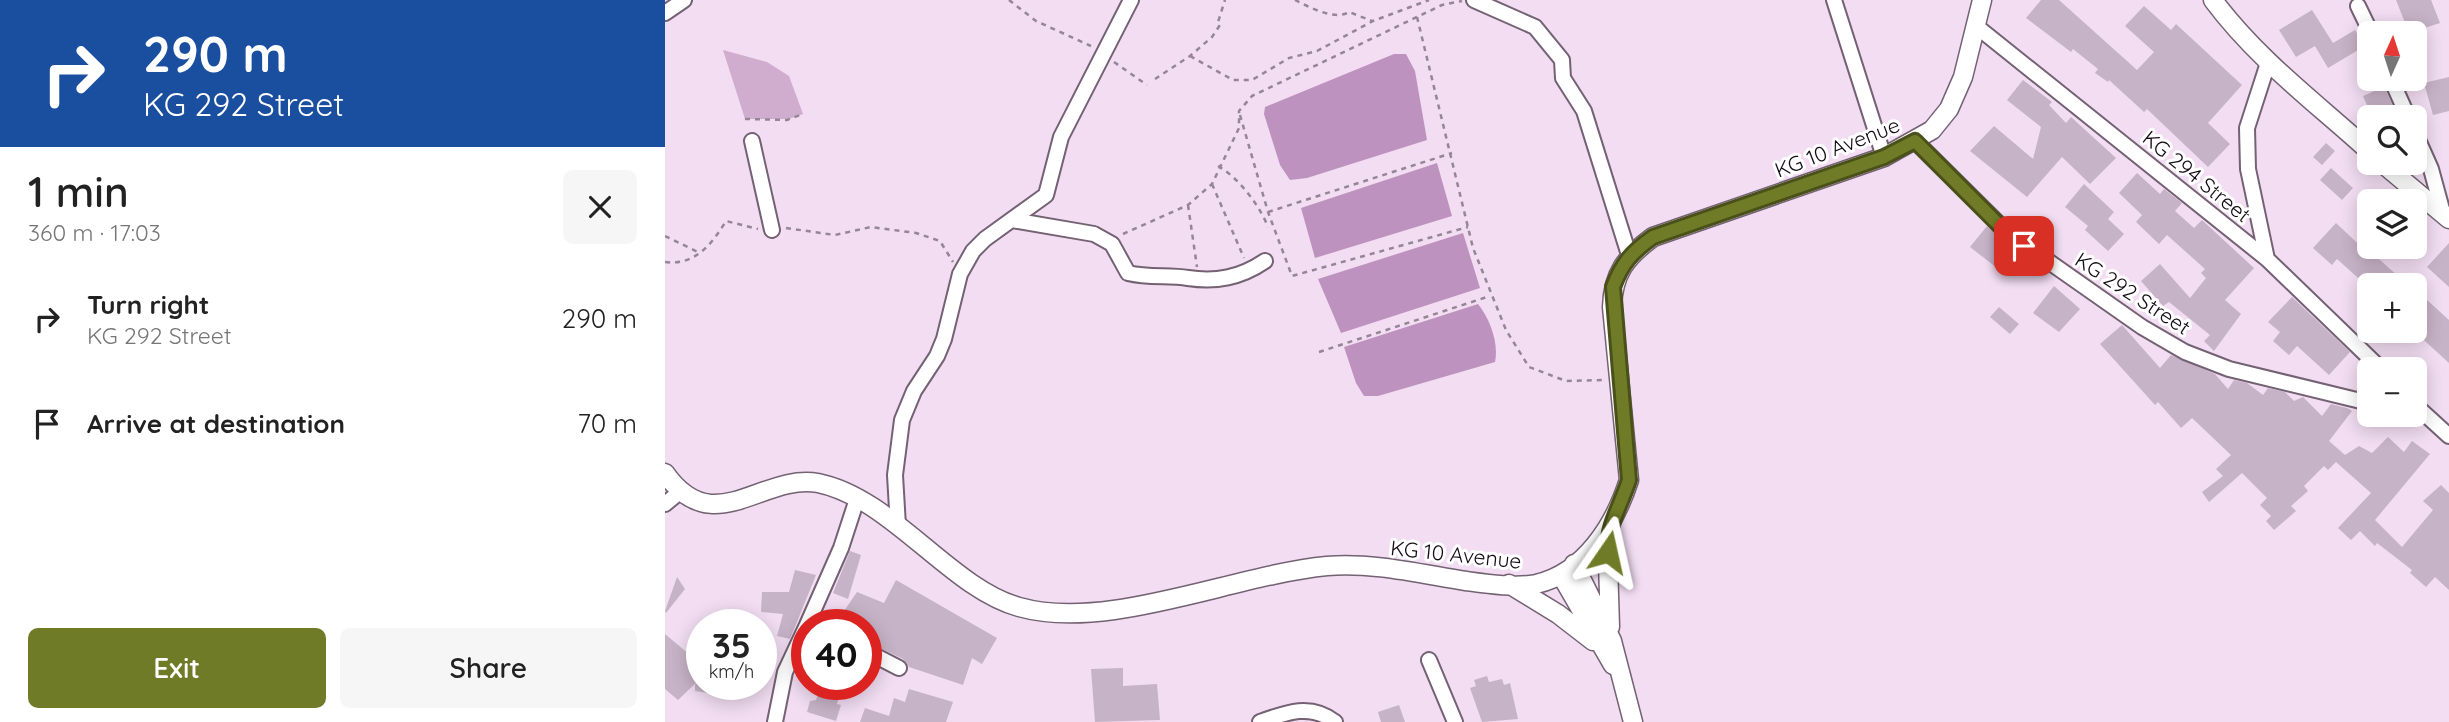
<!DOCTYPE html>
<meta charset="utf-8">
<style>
:root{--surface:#fff;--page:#f6f6f6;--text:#222;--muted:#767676;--accent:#707b27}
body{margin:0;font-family:Quicksand,sans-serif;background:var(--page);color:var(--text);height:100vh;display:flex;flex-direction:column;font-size:26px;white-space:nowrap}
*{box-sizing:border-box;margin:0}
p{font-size:23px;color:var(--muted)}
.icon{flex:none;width:38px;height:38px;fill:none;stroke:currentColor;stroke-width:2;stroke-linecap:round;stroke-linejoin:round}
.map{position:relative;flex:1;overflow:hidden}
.details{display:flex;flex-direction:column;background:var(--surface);width:665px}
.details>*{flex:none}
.hud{background:#1a4fa0;color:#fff;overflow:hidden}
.needle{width:46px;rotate:3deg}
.tools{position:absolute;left:1692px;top:21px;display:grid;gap:14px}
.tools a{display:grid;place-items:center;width:70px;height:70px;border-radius:10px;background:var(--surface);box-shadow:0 4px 18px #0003;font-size:35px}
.speed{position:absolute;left:21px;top:609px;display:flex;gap:14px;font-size:35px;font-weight:700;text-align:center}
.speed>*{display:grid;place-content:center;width:91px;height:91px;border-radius:50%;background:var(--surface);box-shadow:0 4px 18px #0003;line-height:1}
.speed small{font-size:18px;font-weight:400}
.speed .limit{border:10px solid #d22;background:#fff;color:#111}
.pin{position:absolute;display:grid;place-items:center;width:60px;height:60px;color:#fff;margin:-30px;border-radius:14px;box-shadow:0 4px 10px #0006}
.me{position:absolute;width:77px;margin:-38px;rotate:11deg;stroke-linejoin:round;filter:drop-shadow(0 0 5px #0008)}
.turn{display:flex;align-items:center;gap:24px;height:147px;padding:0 28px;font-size:32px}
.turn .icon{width:91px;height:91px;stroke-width:2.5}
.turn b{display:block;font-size:49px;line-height:60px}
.round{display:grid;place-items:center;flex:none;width:74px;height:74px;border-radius:10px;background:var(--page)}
.summary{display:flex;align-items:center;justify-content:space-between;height:119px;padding:0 28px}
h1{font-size:42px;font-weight:600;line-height:52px}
.cta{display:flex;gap:14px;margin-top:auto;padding:14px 28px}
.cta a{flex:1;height:80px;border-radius:10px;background:var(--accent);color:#fff;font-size:28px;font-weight:600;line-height:80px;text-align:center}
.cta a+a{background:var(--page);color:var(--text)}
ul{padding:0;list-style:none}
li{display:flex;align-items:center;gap:21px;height:105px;padding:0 28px}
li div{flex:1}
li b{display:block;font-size:26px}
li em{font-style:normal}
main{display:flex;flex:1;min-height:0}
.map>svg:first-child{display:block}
.green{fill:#d0adcf}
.water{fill:#be92be}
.building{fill:#c7b3c7}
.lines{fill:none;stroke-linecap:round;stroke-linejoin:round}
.minor-casing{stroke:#746173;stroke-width:18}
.tertiary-casing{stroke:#746173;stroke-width:21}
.path{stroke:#958695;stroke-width:2.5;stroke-dasharray:5 5;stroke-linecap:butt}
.minor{stroke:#fff;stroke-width:14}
.tertiary{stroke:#fff;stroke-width:18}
.route-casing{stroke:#495019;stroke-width:18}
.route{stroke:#707b27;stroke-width:12}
.labels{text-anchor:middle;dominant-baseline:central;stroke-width:6;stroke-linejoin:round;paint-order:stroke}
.street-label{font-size:21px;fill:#120b12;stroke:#fff}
</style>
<main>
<section class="details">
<div class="hud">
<div class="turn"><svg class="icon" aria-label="right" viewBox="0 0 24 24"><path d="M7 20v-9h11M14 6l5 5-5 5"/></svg><div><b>290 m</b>KG 292 Street</div></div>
</div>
<div class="summary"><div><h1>1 min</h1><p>360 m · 17:03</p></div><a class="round"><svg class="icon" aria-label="close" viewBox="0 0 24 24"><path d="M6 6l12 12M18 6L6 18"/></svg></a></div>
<ul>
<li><svg class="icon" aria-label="right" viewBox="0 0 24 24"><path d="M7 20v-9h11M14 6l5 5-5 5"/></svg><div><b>Turn right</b><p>KG 292 Street</p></div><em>290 m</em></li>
<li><svg class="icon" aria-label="arrive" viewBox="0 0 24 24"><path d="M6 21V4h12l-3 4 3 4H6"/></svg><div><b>Arrive at destination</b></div><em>70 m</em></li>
</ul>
<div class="cta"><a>Exit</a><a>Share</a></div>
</section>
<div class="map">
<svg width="1784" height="722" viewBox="0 0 1784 722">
<rect width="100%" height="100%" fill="#f2ddf2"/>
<path class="green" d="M58,50L102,62L124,76L138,114L124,119H80Z"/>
<path class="water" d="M729,54H741L750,71L762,140L642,178L625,180L615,165L599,114L600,107Z
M772,163L787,216L650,258L636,208Z
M798,233L815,288L676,333L653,279Z
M813,304C825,319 834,343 830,362L713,396H699L691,383L679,347Z"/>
<path class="building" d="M1376,0H1394L1472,70L1489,52L1460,26L1479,6L1506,30L1511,24L1577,85L1543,123L1565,144L1543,167L1482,109L1479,112L1444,80L1443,82L1430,73L1433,69L1408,49L1406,52L1361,18Z
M1731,0H1766L1775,23L1744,33Z
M1647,10L1668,43L1690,30L1700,46L1663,68L1650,46L1631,57L1614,30Z
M1784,77V111L1768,115L1759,83Z
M1358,80L1387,102L1384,105L1401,123L1406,117L1451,158L1425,184L1397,157L1362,197L1305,151L1329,126L1368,159L1376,127L1342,100Z
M1719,87L1733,117H1707L1698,96Z
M1661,143L1670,151L1657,165L1648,157Z
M1666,168L1688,188L1677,200L1655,180Z
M1472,173L1495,194L1499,189L1517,203L1510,211L1529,228L1537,220L1589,268L1560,300L1576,314L1549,351L1539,341L1545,335L1504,302L1498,306L1476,281L1495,264L1525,298L1541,278L1536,273L1540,269L1502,235L1494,244L1471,222L1477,215L1454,193Z
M1419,184L1449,212L1443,219L1459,234L1443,251L1420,230L1423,226L1400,207Z
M1671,223L1704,254L1706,252L1743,285H1701L1672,259L1667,265L1648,248Z
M1322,226L1348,248L1332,268L1305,247Z
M1784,243V287L1762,267Z
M1389,286L1415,309L1394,332L1368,313Z
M1750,289L1784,320V363L1750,332Z
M1627,297L1685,352L1664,375L1632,346L1624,355L1608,341L1615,332L1603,322Z
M1334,307L1354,324L1345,334L1325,317Z
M1457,325L1495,368L1506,355L1550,374L1563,389L1569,380L1582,383L1598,395L1603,388L1620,392L1629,401L1638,397L1657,416L1666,404L1682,408L1687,411L1664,441L1680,455L1694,446L1707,453L1723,437L1739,452L1747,441L1765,454L1710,520L1737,547L1768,510L1758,501L1776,485L1784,493V590L1770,577L1761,587L1745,573L1747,570L1712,543L1710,546L1695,531L1686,540L1673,528L1706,493L1671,462L1663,470L1659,466L1639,486L1643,491L1626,506L1631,511L1609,530L1601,521L1606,516L1595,505L1602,498L1577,473L1544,502L1537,492L1558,476L1551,469L1566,455L1527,418L1516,428L1493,402L1490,405L1435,344Z
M185,551L196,555L183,599L168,593Z
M130,570L151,575L125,639L112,636L118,614L96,612L97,592H124Z
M12,577L20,589L1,613L0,611Z
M231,580L332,638L317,664L307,658L298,685L244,667L238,659L201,641V625H186L189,618L177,614L192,592L219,603Z
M0,634L25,655L23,659L30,667L27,671L35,679L13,700L0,689Z
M458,668V686L492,684L495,720L430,722L426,669Z
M822,676L824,682L837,679L839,685L845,683L853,719L817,722L805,688L811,686L809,680Z
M30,684H64L63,696L30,691Z
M155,688L175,694L172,704L176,705L171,721L142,712L145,701L151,700Z
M244,689L288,702L281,722H195L200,708L224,716L229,698L240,702Z
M734,705L740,722H716L713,712Z"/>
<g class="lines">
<g class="minor-casing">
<path id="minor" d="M809,0L870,27L897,60L898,78L919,111L964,255
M1169,0L1219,157
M1693,6L1706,33
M0,13L19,0
M1311,26L1602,259L1716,369
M1726,79L1743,117
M1750,133L1766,169L1778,213
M87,141L107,230
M1250,141L1343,233L1477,327L1520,352L1564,369L1704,403
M347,220L429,234L447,244L463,273C483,278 503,275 523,278C551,282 575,278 600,261
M1602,259L1583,169L1582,128L1603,63
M1750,405L1784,436
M0,504L17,490
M233,526L230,475L237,420L249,391L272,356L279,339L295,274L308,251L320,239L381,195L396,137L466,0
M142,625L176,548L192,499
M201,651L234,668
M764,660L790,722
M110,722L120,672L142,625
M595,722C622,712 646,703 670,722"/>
</g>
<g class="tertiary-casing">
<path id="tertiary" d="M1548,0C1592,59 1650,102 1704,151
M1717,163L1784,219
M0,473C48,542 97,473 153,483C227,498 285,588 354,607C443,632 568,575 662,566C707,562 756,574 801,581C823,584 850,588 871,584C920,573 950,524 964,480L947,307C948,273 961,257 988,237L1219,157L1267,130L1284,109L1298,77L1317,0
M942,530L945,627
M909,564L947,641L968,722
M896,575L948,665
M844,584L893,614L928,641"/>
</g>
<path class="path" d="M344,0L371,21L426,46
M630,0C644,7 670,21 684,12L707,21
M752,17L808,248L841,330L864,367L901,381L940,380
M525,56L568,80H587L624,58L652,51L708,21L764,0
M449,62L482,85
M490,79L525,56L547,37L555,25L553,22L560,0
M575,115L603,212L627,276L803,227
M80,119L122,120L138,114
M553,166C574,178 595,206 603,227
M547,184L579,258
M523,205L532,267
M603,212L787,153
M121,228L170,235L206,227L251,233L275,241L288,262
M458,234L523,205L547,184L574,128V111L587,96L777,5L797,1
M0,236L35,253
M0,262C30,266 47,244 61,221L93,229
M654,352L825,296"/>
<use href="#minor" class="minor"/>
<use href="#tertiary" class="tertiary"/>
</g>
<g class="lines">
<g class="route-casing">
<path id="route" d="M943,552C942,526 956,505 964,480L948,287C957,263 967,252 988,237L1219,157L1250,141L1342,233L1359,246"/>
</g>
<use href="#route" class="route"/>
</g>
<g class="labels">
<g class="street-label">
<text transform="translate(1172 147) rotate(-21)">KG 10 Avenue</text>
<text transform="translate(1532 176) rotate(39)">KG 294 Street</text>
<text transform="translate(1468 293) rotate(33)">KG 292 Street</text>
<text transform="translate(791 554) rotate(6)">KG 10 Avenue</text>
</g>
</g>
</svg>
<div class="tools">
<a><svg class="needle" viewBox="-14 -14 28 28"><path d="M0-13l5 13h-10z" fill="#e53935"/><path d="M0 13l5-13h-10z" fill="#767676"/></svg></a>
<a><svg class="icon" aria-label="search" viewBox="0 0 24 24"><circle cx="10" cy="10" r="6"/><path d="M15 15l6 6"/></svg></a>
<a><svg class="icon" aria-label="layers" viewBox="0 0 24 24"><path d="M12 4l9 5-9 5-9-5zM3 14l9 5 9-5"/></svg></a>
<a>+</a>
<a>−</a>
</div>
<div class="speed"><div>35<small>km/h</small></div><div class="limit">40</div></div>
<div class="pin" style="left:1359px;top:246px;background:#d93025"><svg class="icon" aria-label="arrive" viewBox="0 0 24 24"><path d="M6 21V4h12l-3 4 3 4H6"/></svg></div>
<svg class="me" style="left:943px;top:552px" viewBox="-20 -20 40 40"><path d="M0-17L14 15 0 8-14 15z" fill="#707b27" stroke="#fff" stroke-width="4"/></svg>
</div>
</main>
